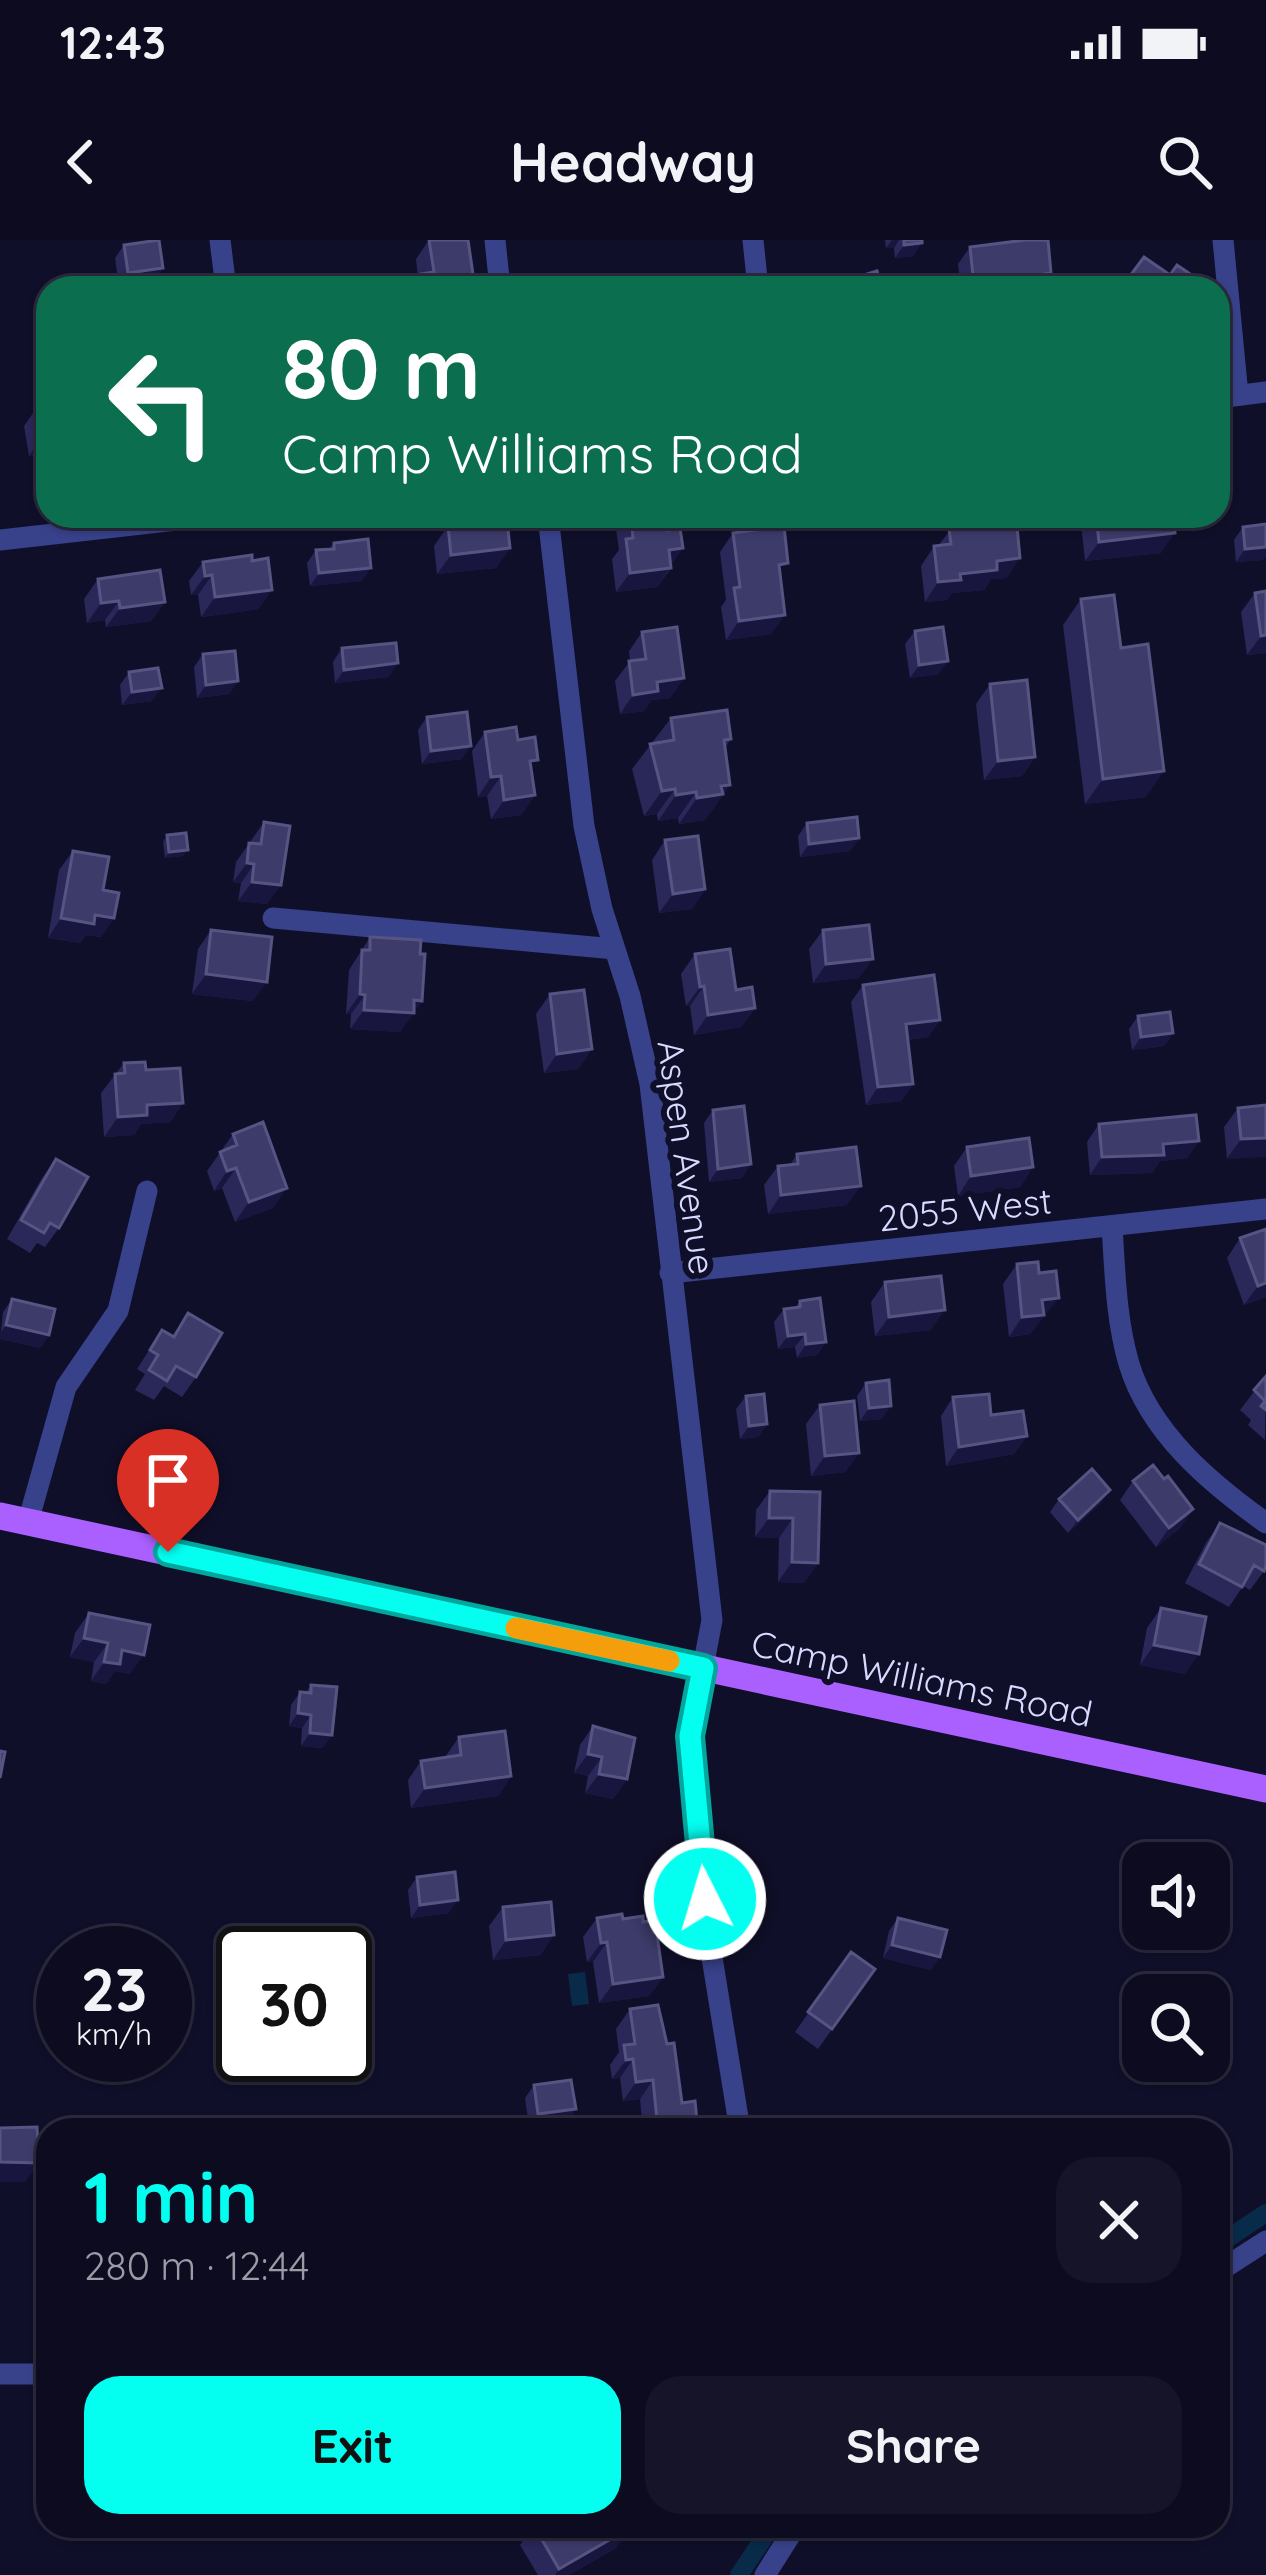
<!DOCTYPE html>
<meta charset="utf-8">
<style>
:root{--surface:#0c0b20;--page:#151429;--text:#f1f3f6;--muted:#9a9ba5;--line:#2c2b3e;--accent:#04fff1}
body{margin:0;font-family:Quicksand,sans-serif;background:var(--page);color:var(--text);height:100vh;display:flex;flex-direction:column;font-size:45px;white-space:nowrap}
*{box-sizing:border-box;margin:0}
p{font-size:39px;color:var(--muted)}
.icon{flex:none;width:66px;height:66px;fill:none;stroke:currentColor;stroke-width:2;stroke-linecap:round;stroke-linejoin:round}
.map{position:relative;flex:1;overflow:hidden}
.panel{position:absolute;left:36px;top:1878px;width:1194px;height:420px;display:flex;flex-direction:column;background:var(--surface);border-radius:36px;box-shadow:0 3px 9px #0004,0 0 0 3px var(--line)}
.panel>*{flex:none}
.banner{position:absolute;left:36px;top:36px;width:1194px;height:252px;border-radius:36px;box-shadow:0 3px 9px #0004,0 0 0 3px var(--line);background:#0b6e4f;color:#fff;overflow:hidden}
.buttons{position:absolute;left:1122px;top:1602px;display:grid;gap:24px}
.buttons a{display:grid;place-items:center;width:108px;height:108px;border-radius:24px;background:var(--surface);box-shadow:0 3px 9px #0004,0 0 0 3px var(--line);font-size:60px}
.speed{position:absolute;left:36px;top:1686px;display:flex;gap:24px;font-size:60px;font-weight:700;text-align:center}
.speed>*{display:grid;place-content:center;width:156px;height:156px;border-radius:50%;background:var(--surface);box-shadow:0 3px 9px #0004,0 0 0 3px var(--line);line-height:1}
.speed small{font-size:30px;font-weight:400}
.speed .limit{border:6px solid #111;border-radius:18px;background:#fff;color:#111}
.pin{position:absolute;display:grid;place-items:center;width:102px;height:102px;color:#fff;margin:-123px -51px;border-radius:50% 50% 50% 0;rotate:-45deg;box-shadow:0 0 12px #0007}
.pin .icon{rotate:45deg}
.me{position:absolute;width:132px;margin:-66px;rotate:355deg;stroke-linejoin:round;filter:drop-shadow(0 0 9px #0008)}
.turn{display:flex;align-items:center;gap:42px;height:252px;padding:0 48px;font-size:54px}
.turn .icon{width:156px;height:156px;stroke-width:2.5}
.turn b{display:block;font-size:84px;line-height:102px}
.round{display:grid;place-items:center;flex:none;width:126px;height:126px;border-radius:36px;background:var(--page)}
.overview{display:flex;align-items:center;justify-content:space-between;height:204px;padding:0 48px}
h1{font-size:72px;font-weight:700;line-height:90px;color:var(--accent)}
.cta{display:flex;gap:24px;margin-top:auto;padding:24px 48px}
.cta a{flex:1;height:138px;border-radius:36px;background:var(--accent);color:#111;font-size:48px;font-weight:700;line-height:138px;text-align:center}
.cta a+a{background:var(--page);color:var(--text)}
.status{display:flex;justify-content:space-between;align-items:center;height:84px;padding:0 60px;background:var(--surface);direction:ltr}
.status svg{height:33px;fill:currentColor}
header{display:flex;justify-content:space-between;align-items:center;height:156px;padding:0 48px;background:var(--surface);font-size:54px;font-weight:700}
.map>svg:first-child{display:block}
.water{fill:#082b4a}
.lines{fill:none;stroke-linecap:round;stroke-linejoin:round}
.canal{stroke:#082b4a;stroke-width:18}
.minor{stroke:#38428b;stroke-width:21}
.major{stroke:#aa5fff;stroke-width:27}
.wall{fill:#2a2759}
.shaded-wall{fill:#18163e}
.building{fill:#3d3b6a;stroke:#555482;stroke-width:3}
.route-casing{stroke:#03a69d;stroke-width:30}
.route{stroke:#04fff1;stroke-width:21}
.slow{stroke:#f59e0b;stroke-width:21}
.labels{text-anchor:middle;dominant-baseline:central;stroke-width:12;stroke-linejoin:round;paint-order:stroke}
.street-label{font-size:36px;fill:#d8daff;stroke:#100f2a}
</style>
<div class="status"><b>12:43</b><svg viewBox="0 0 49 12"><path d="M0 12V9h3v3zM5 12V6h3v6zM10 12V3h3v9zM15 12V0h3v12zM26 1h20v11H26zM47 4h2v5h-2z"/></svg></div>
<header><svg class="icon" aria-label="back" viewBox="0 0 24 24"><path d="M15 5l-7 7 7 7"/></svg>Headway<svg class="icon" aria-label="search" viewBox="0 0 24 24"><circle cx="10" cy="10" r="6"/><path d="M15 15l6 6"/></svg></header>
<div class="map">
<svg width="1266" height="2335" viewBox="0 0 1266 2335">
<rect width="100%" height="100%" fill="#100f2a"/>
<path class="water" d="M585,1732L589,1764L572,1766L568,1734Z"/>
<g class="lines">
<path class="canal" d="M1218,2005L1266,1973
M739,2335L772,2286"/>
<path class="minor" d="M220,0L226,48
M495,0L500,48
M753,0L758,48
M1223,0L1238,155
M1218,158L1266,152
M548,276L584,586L602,669L630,756L650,844L712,1380L690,1496L709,1699L740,1890
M0,300L212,276
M273,678L615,709
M1112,986C1115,1032 1116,1080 1129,1124C1150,1193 1210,1243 1266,1283
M670,1033L1266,969
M28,1282L66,1147L118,1071L147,951
M1218,2032L1266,2001
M0,2134H48
M765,2335L796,2286"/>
<path class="major" d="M0,1276L1266,1549"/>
</g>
<path class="wall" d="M429,0L475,48H412L418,39L416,19Z
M885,0H923L913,16L895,18L894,8H886Z
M1011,0H1048L1051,33L1040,48H961L958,24L970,7L1012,3Z
M124,5L163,28L154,41L119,46L115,18Z
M38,166L48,214L29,216L24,186Z
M620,276H667L671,328L657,347L616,352L612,319L619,310L615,282Z
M1085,276H1173L1161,313L1085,321L1081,283Z
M956,282L1007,338L991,339L984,350L952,353L947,360L925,362L921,326L934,306H938Z
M1266,284V315L1263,320L1236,322L1234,300L1243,287Z
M448,286L510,308L496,328L437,334L434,306Z
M733,293L780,335L771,394L726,400L721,367L726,360L720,312Z
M334,303L362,341L310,346L307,323L316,310L329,309Z
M203,322L259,369L201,377L198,355H191L189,341Z
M98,339L165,362L151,381L106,387L105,380L87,383L84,359Z
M1266,351V413L1247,415L1241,372L1255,353Z
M1081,359L1121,408L1146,557L1085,564L1063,385Z
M915,391L939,434L910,438L905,404Z
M642,392L684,438L670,458L651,460L644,471L620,474L615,441L630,421L629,411Z
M342,408L389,437L335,443L333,422Z
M203,414L238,441L229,454L197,458L194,427Z
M129,432L152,461L122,465L120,445Z
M990,444L1035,517L1022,536L984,540L976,464Z
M427,477L462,519L422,524L418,490Z
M671,478L731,499L725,508L730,545L705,580L679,584L678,578L658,581L657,574L644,576L632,529Z
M485,492L518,500L531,530L535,555L521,575L491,579L487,556L478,557L472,511Z
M264,582L267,664L238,661L241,643L233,642L236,622Z
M807,583L859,598L850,611L800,617L798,596Z
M167,595L183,616L165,618L163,602Z
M665,600L705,649L692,669L659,673L652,620Z
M73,611L103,650L114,678L101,697L86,695L80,703L48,698L59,630Z
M211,690L253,761L192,754L198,709Z
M823,690L859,738L813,743L809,709Z
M370,697L420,714L422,761L400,792L350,789L351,774H346L349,730Z
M695,714L755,768L741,787L694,795L690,766H686L681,734Z
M863,745L940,780L928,797L908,800L913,844L901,861L866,865L851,762Z
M550,754L592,809L578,829L544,833L536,774Z
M1138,776L1173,793L1164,806L1132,810L1129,789Z
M124,823L146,830L183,863L170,882L141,884L134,895L104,897L101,853Z
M1266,865L1227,919L1224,887L1238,868Z
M713,870L742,938L709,942L704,883Z
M1099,884L1199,901L1187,918L1160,921L1152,933L1090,935L1087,902Z
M233,894L273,968L235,982L222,948L214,951L207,931Z
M967,907L1033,927L1020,947L958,956L954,926Z
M797,914L847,965L768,974L764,945L778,926L790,925Z
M56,919L59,988L45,1007L37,1003L30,1013L7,999L42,938Z
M1240,998L1266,1057L1244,1065L1227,1018Z
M1017,1024L1045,1077L1042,1078L1030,1094L1009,1097L1003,1044Z
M885,1042L931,1090L875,1096L871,1062Z
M12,1059L49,1095L40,1108L0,1099L3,1072Z
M800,1061L826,1102L817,1115L797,1118L795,1107L778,1109L774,1082L784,1069L795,1068Z
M188,1073L196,1137L182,1157L164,1146L154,1160L135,1150L145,1134L137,1129L162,1090L172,1096Z
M1266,1136L1265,1200L1248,1185L1251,1180L1240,1170Z
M866,1143L882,1179L860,1181L857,1156Z
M746,1156L767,1184L758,1197L740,1199L736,1169Z
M953,1157L991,1175L1027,1196L1014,1214L946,1226L941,1176Z
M820,1165L859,1213L845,1232L811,1236L806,1184Z
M1164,1239L1193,1269L1180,1288L1156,1307L1120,1260L1133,1241Z
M770,1251L820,1252L818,1323L804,1343L778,1342L779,1298L755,1297L756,1270Z
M1059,1259L1101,1263L1068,1293L1050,1272Z
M1220,1283L1264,1331L1250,1350L1243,1346L1229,1367L1185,1343L1206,1303Z
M1161,1368L1185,1434L1140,1425L1147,1388Z
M89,1373L130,1434L115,1431L106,1444L91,1441L94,1422L70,1417L75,1393Z
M311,1445L323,1508L301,1506L302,1488L289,1486L291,1465L300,1452H306Z
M593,1486L627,1539L613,1559L585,1553L588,1536L574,1533L580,1505Z
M459,1497L511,1536L498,1556L411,1568L408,1540L421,1521L445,1517Z
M417,1637L449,1673L411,1678L408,1650Z
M503,1667L541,1715L493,1720L489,1686Z
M597,1678L643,1682L663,1737L649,1756L599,1763L593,1722H587L583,1697Z
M898,1678L931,1730L883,1718L889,1691Z
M851,1712L875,1729L818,1809L795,1792Z
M630,1769L682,1863L698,1890H643L640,1859L623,1861L620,1838L612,1839L610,1825L619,1812L616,1789Z
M534,1845L576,1869L566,1882L556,1883L558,1890H534L536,1886L529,1887L525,1858Z
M48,1986V2040H46L41,1996Z
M533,2286H628L616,2308L569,2335H538L520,2305Z"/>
<path class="shaded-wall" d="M892,0H899L894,8H886Z
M916,0H923L913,16L895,18L904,5Z
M163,28L154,41L119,46L128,33Z
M1051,33L1040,48H972L974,45Z
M48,196V214L29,216L42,197Z
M1175,293L1161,313L1085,321L1099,302Z
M1266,307V315L1263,320L1236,322L1245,309Z
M510,308L496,328L437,334L451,315Z
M683,308L657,347L616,352L630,333L669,310Z
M1020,318L1007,338L991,339L984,350L952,353L947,360L925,362L938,342L997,321Z
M371,328L362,341L310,346L319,333Z
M212,335L198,355H191L205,336Z
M272,350L259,369L201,377L215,357Z
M119,361L105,380L87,383L101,363Z
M165,362L151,381L106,387L120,368Z
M785,375L771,394L726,400L739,381Z
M1266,395V413L1247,415L1261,396Z
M948,421L939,434L910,438L919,425Z
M398,423L389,437L335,443L344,430Z
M684,438L670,458L651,460L644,471L620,474L633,455L657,442Z
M238,441L229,454L197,458L206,445Z
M162,448L152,461L122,465L132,452Z
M471,506L462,519L422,524L431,511Z
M1035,517L1022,536L984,540L998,521Z
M1164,531L1146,557L1085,564L1103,539Z
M501,536L487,556L478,557L491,537Z
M730,545L705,580L679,584L697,558L721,546Z
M675,549L657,574L644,576L662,551Z
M696,552L678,578L658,581L676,555Z
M535,555L521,575L491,579L504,560Z
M859,598L850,611L800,617L809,604Z
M188,610L183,616L165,618L169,612Z
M247,623L254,624L241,643L233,642Z
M252,642L281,645L267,664L238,661Z
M705,649L692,669L659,673L673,654Z
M95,675L114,678L101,697L86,695L80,703L48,698L61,678Z
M873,719L859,738L813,743L826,724Z
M206,734L267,742L253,761L192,754Z
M704,746L690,766H686L700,747Z
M360,754L365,755L351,774H346Z
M414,760L422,761L400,792L350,789L364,770Z
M755,768L741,787L694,795L708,775Z
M940,780L928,797L894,802L906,784Z
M1173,793L1164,806L1132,810L1141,797Z
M592,809L578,829L544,833L557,814Z
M913,844L901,861L866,865L878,847Z
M183,863L170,882L141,884L134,895L104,897L118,877L147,865Z
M1266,898V917L1227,919L1241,899Z
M1199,901L1187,918L1160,921L1152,933L1090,935L1102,917L1163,904Z
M751,924L742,938L709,942L718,929Z
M1033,927L1020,947L958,956L971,936Z
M236,928L222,948L214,951L227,931Z
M861,946L847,965L768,974L781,955Z
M287,948L273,968L235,982L249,962Z
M1266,1043V1057L1244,1065L1258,1046Z
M1059,1058L1030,1094L1009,1097L1022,1077L1042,1060Z
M945,1070L931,1090L875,1096L889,1077Z
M6,1085L49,1095L40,1108L0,1099V1094Z
M805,1094L795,1107L778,1109L788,1096Z
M826,1102L817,1115L797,1118L806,1104Z
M891,1166L882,1179L860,1181L869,1168Z
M767,1184L758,1197L740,1199L749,1186Z
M1027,1196L1014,1214L946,1226L959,1207Z
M859,1213L845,1232L811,1236L825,1216Z
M1110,1250L1101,1263L1068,1293L1078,1280Z
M1193,1269L1180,1288L1156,1307L1169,1288Z
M769,1278H793L779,1298L755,1297Z
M792,1322L818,1323L804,1343L778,1342Z
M84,1398L108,1403L94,1422L70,1417Z
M1154,1405L1199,1414L1185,1434L1140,1425Z
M122,1410L144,1415L130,1434L115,1431L106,1444L91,1441L104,1422Z
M298,1473L311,1475L302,1488L289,1486Z
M310,1493L332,1495L323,1508L301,1506Z
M588,1514L602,1517L588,1536L574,1533Z
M599,1534L627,1539L613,1559L585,1553Z
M511,1536L498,1556L411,1568L425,1548Z
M458,1660L449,1673L411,1678L420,1665Z
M554,1695L541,1715L493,1720L506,1700Z
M607,1702L593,1722H587L601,1703Z
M892,1705L940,1717L931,1730L883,1718Z
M663,1737L649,1756L599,1763L613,1744Z
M633,1819L620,1838L612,1839L626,1820Z
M653,1840L640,1859L623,1861L636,1842Z
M576,1869L566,1882L529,1887L538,1874Z
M0,1922L39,1923L25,1942H0Z
M630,2288L616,2308L569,2335H555L559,2329Z"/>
<path class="building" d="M159,0L163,28L128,33L124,5Z
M429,0H468L475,48H423L421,34L434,32Z
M904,0H922V3L904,5Z
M1025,0H1048L1051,33L974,45L970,7Z
M1144,17L1170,35L1177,25L1196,38L1189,48H1121Z
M877,31L882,48H822Z
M597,38L598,48H541L540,44Z
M48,165V196L42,197L38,166Z
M631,276H667L668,290L680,288L683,308L669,310L671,328L630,333L626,299L633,298Z
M1016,276L1020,318L997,321V330L960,334L961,340L938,342L934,306L951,304L949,289H957L956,282Z
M1096,276H1173L1175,293L1099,302Z
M507,280L510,308L451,315L448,286Z
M1266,284V307L1245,309L1243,287Z
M784,286L788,323L779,325L785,375L739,381L734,348L740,347L733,293Z
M368,299L371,328L319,333L316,310L334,309V303Z
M252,315V321L268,318L272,350L215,357L212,335L205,336L203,322Z
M160,330L165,362L120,368L119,361L101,363L98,339Z
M1266,351V395L1261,396L1255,353Z
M1114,355L1121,408L1148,404L1164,531L1103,539L1081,359Z
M677,387L684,438L657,442L658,451L633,455L629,421L646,419L642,392Z
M943,387L948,421L919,425L915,391Z
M396,403L398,423L344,430L342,408Z
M235,411L238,441L206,445L203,414Z
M158,428L162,448L132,452L129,432Z
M1027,440L1035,517L998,521L990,444Z
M727,470L731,499L724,500L730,545L721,546L723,554L697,558L696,552L676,555L675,549L662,551L650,504L674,500L671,478Z
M467,472L471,506L431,511L427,477Z
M516,487L518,500L535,497L538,520L530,521L535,555L504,560L501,536L491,537L485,492Z
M857,577L859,598L809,604L807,583Z
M264,582L290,586L281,645L252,642L254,624L247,623L249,603L261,604Z
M186,593L188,610L169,612L167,595Z
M698,596L705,649L673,654L665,600Z
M73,611L109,617L103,650L119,653L114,678L95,675L94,684L61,678Z
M869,685L873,719L826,724L823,690Z
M211,690L272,697L267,742L206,734Z
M370,697L421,700L420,714H425L422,761L414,760V773L364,770L365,755L360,754L362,710H370Z
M730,709L736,750L752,747L755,768L708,775L704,746L700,747L695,714Z
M934,735L940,780L906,784L913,844L878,847L863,745Z
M584,750L592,809L557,814L550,754Z
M1170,772L1173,793L1141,797L1138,776Z
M145,822L146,830L180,828L183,863L147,865V875L118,877L115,834L125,833L124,823Z
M1266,865V898L1241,899L1238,868Z
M744,866L751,924L718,929L713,870Z
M1196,875L1199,901L1163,904L1164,915L1102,917L1099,884Z
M263,882L287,948L249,962L236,928L227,931L220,912L237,905L233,894Z
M1029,898L1033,927L971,936L967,907Z
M856,907L861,946L781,955L778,926L798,924L797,914Z
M56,919L88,937L59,988L50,983L44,993L21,980Z
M1266,989V1043L1258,1046L1240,998Z
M1038,1022L1039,1033L1056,1031L1059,1058L1042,1060L1044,1075L1022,1077L1017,1024Z
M941,1036L945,1070L889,1077L885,1042Z
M820,1058L826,1102L806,1104L805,1094L788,1096L784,1069L800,1067V1061Z
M12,1059L55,1069L49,1095L6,1085Z
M188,1073L222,1093L196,1137L176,1126L167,1141L149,1130L158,1115L150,1110L162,1090L174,1097Z
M1266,1136V1170L1261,1166L1265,1161L1254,1150Z
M889,1140L891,1166L869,1168L866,1143Z
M764,1154L767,1184L749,1186L746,1156Z
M989,1154L991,1175L1023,1171L1027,1196L959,1207L953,1157Z
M854,1161L859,1213L825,1216L820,1165Z
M1153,1225L1164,1239L1168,1236L1193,1269L1169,1288L1133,1241Z
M1092,1229L1110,1250L1078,1280L1059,1259Z
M770,1251L820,1252L818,1323L792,1322L793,1278H769Z
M1220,1283L1266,1305V1326L1264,1331L1254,1325L1242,1347L1199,1324Z
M1161,1368L1206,1377L1199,1414L1154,1405Z
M89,1373L150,1385L144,1415L122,1410L120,1424L104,1422L108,1403L84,1398Z
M311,1445L337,1447L332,1495L310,1493L311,1475L298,1473L300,1452L311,1453Z
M593,1486L635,1498L627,1539L599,1534L602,1517L588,1514Z
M505,1491L511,1536L425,1548L421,1521L461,1515L459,1497Z
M0,1511L5,1512L0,1538Z
M455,1632L458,1660L420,1665L417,1637Z
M551,1662L554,1695L506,1700L503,1667Z
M622,1674L623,1679L643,1676V1682L655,1680L663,1737L613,1744L607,1702L601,1703L597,1678Z
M898,1678L947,1690L940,1717L892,1705Z
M851,1712L875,1729L832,1789L808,1772Z
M658,1765L667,1804L674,1803L682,1863L695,1861L698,1890H658L653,1840L636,1842L633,1819L626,1820L624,1805L635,1804L630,1769Z
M571,1840L576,1869L538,1874L534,1845Z
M937,1879L939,1890H883V1887Z
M556,1882L558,1890H537V1885Z
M37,1887L39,1923L0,1922V1888Z
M534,2286H628L630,2288L559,2329Z"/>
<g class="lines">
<g class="route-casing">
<path id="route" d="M168,1312L703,1428L690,1496L705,1659"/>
</g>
<use href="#route" class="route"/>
<path class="slow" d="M516,1388L669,1421"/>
</g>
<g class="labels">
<g class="street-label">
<text transform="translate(687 917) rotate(82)">Aspen Avenue</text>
<text transform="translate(965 969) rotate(-6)">2055 West</text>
<text transform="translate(922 1438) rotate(12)">Camp Williams Road</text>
</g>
</g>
</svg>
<div class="buttons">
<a><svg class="icon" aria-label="sound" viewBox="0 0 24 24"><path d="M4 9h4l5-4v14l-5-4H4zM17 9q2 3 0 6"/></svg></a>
<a><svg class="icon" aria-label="search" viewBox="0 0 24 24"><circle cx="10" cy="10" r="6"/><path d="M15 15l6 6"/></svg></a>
</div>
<div class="speed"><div>23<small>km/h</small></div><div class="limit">30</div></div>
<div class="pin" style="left:168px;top:1312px;background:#d93025"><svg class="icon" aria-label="arrive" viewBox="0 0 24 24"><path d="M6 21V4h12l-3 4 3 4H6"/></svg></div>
<svg class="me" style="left:705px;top:1659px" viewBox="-20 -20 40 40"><circle r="17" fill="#04fff1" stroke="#fff" stroke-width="3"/><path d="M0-11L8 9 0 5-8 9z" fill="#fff"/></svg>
<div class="banner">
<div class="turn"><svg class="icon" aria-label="left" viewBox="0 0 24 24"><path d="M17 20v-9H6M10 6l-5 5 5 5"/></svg><div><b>80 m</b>Camp Williams Road</div></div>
</div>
<section class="panel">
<div class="overview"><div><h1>1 min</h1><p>280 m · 12:44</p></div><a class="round"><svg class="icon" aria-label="close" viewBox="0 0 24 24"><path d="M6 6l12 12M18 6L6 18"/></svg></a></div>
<div class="cta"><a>Exit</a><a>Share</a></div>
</section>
</div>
